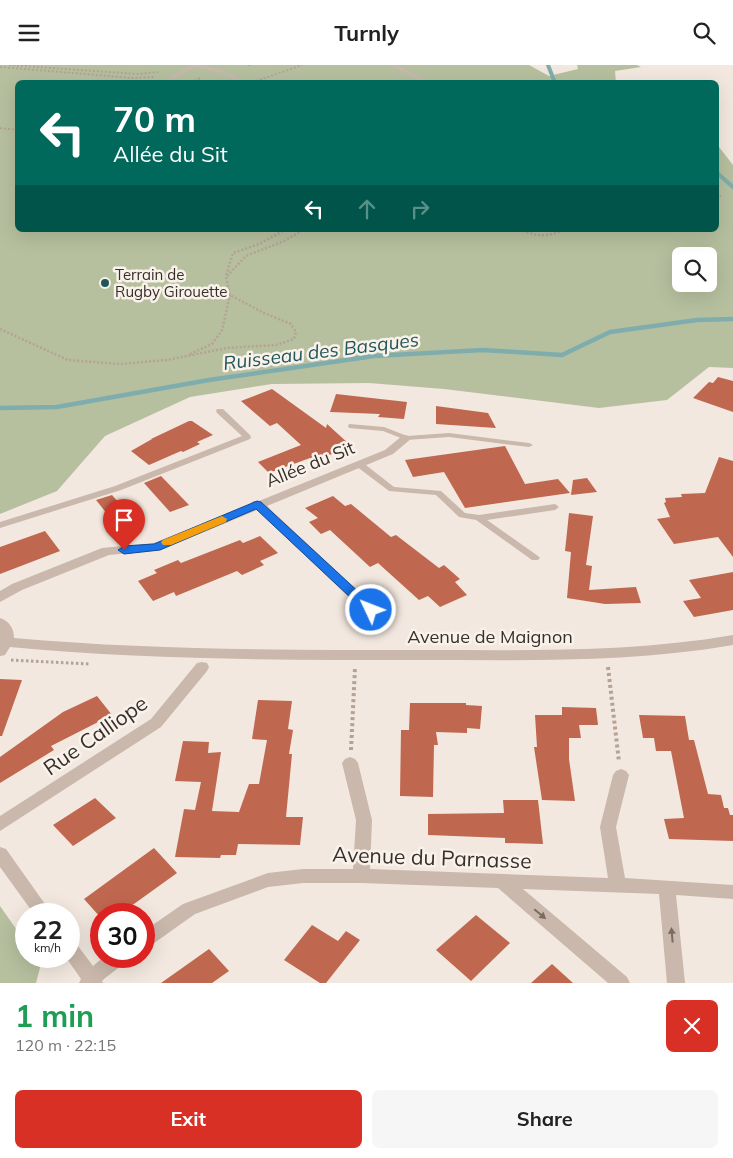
<!DOCTYPE html>
<meta charset="utf-8">
<style>
:root{--surface:#fff;--page:#f6f6f6;--text:#222;--muted:#767676;--accent:#d93025}
body{margin:0;font-family:Mulish,sans-serif;background:var(--page);color:var(--text);height:100vh;display:flex;flex-direction:column;font-size:19px;white-space:nowrap}
*{box-sizing:border-box;margin:0}
p{font-size:16px;color:var(--muted)}
.icon{flex:none;width:28px;height:28px;fill:none;stroke:currentColor;stroke-width:2;stroke-linecap:round;stroke-linejoin:round}
.map{position:relative;height:918px;overflow:hidden}
.drawer{display:flex;flex-direction:column;background:var(--surface);flex:1}
.drawer>*{flex:none}
.banner{position:absolute;left:15px;top:15px;width:704px;height:152px;border-radius:8px;box-shadow:0 5px 20px #0002;background:#00695c;color:#fff;overflow:hidden}
.buttons{position:absolute;left:672px;top:182px;display:grid;gap:10px}
.buttons a{display:grid;place-items:center;width:45px;height:45px;border-radius:8px;background:var(--surface);box-shadow:0 5px 20px #0002;font-size:25px}
.speed{position:absolute;left:15px;top:838px;display:flex;gap:10px;font-size:25px;font-weight:700;text-align:center}
.speed>*{display:grid;place-content:center;width:65px;height:65px;border-radius:50%;background:var(--surface);box-shadow:0 5px 20px #0002;line-height:1}
.speed small{font-size:12px;font-weight:400}
.speed .limit{border:8px solid #d22;background:#fff;color:#111}
.pin{position:absolute;display:grid;place-items:center;width:42px;height:42px;color:#fff;margin:-51px -21px;border-radius:50% 50% 50% 0;rotate:-45deg;box-shadow:0 0 5px #0007}
.pin .icon{rotate:45deg}
.me{position:absolute;width:55px;margin:-28px;rotate:313deg;stroke-linejoin:round;filter:drop-shadow(0 0 4px #0008)}
.turn{display:flex;align-items:center;gap:18px;height:105px;padding:0 15px;font-size:22px}
.turn .icon{width:65px;height:65px;stroke-width:2.5}
.turn b{display:block;font-size:35px;line-height:42px}
.lanes{display:flex;align-items:center;height:48px;padding:0 15px;background:#0003;justify-content:center;gap:25px;direction:ltr}
.lanes .off{opacity:.35}
.round{display:grid;place-items:center;flex:none;width:52px;height:52px;border-radius:8px;background:var(--page)}
.summary{display:flex;align-items:center;justify-content:space-between;height:85px;padding:0 15px}
h1{font-size:30px;font-weight:700;line-height:38px;color:#1e9e55}
.button{display:flex;gap:10px;margin-top:auto;padding:10px 15px}
.button a{flex:1;height:58px;border-radius:8px;background:var(--accent);color:#fff;font-size:20px;font-weight:700;line-height:58px;text-align:center}
.button a+a{background:var(--page);color:var(--text)}
header{display:flex;justify-content:space-between;align-items:center;height:65px;padding:0 15px;background:var(--surface);font-size:22px;font-weight:700}
.map>svg:first-child{display:block}
.green{fill:#b6c09f;fill-rule:evenodd}
.lines{fill:none;stroke-linecap:round;stroke-linejoin:round}
.stream-far1{stroke:#7fadad;stroke-width:4}
.stream{stroke:#7fadad;stroke-width:4.5}
.building{fill:#c0674f}
.path-far3{stroke:#b5a295;stroke-width:2;stroke-dasharray:2 2;stroke-linecap:butt}
.path-far2{stroke:#b5a295;stroke-width:2.5;stroke-dasharray:2 2;stroke-linecap:butt}
.path-far1{stroke:#b5a295;stroke-width:3;stroke-dasharray:2.5 2.5;stroke-linecap:butt}
.path{stroke:#b5a295;stroke-width:4;stroke-dasharray:3 3;stroke-linecap:butt}
.service{fill:#c9b8ab;fill-rule:evenodd}
.minor{fill:#c9b8ab;fill-rule:evenodd}
.tertiary{fill:#c9b8ab;fill-rule:evenodd}
.oneway{fill:#796c64}
.route{fill:#1a73e8;stroke:#114b97}
.slow{fill:#f59e0b}
.poi-dot{fill:#215557;stroke:#f9f2eb;stroke-width:2}
.labels{text-anchor:middle;dominant-baseline:central;stroke-width:5;stroke-linejoin:round;paint-order:stroke}
.far-poi-label{font-size:15px;fill:#382e2a;stroke:#f9f2eb;text-anchor:start}
.street-label{font-size:18px;fill:#382e2a;stroke:#f9f2eb}
.water-label{font-size:19px;font-style:italic;fill:#215557;stroke:#f9f2eb}
.near-street-label{font-size:21px;fill:#382e2a;stroke:#f9f2eb}
</style>
<header><svg class="icon" aria-label="menu" viewBox="0 0 24 24"><path d="M4 6h16M4 12h16M4 18h16"/></svg>Turnly<svg class="icon" aria-label="search" viewBox="0 0 24 24"><circle cx="10" cy="10" r="6"/><path d="M15 15l6 6"/></svg></header>
<div class="map">
<svg width="733" height="918" viewBox="0 0 733 918">
<rect width="100%" height="100%" fill="#f2e8df"/>
<path class="green" d="M0,0H529L549,11L578,4L577,0H637L641,2L615,6L616,18H18V165H716V78L733,100V303L709,302L667,335L599,343L444,324L369,318L272,319L190,332L105,371L57,426L0,449ZM681,191H709V219H681Z
M0,841L26,878V891H36L41,899L36,918H0Z"/>
<g class="lines">
<path class="stream-far1" d="M548,0L555,18
M716,107L733,122"/>
<path class="stream" d="M0,343L57,342L209,315L374,291L483,285L562,290L610,267L697,255L733,254"/>
</g>
<path class="building" d="M718,312L733,316V347L693,333L709,317L713,318Z
M272,324L326,363L327,359L349,379L344,381L346,384L321,393L312,395L310,393L269,408L258,397L301,380L277,358L270,361L241,336Z
M336,329L407,337L404,354L378,352L380,349L330,347Z
M436,341L488,348L496,363L436,359Z
M189,356H192L213,370L197,377L200,379L183,387L181,386L149,400L131,386L152,374H151Z
M505,381L525,419L558,414L570,428L465,443L444,407L413,412L405,395Z
M719,392L733,396V492L718,472L674,479L657,454L670,452L664,438L666,437L665,433L682,432L681,429L705,428Z
M161,411L189,440L170,447L144,418Z
M587,413L597,427L571,430L573,415Z
M112,430L133,454L116,460L96,435Z
M333,431L345,441L351,439L391,472L396,470L439,503L444,500L460,514L455,517L467,530L440,542L428,531L419,535L378,498L370,502L330,465L321,469L309,457L318,453L305,443Z
M569,448L593,451L586,500L592,501L589,525L636,522L641,538L605,539L567,533L571,487L565,486Z
M45,466L60,486L0,509V482Z
M260,471L278,488L260,496L264,500L242,510L237,506L176,531L174,527L153,536L138,516L157,508L154,505L178,495L181,498L240,475L243,478Z
M733,507V545L694,552L683,536L701,533L689,515Z
M0,614L22,615L2,671H0Z
M97,631L112,650L51,681L54,685L0,718V692L63,647Z
M258,635L292,636L288,664L293,665L289,689H292L286,752H303L300,780L238,779L236,790H221L220,793L175,792L184,744L195,745L201,717L175,716L183,676L209,677L208,688L221,687L212,746L239,747L249,719H259L267,675L252,674Z
M410,638H466V640L482,641L480,664L467,663V668L436,667L438,680H434L433,732L400,731L401,665H409Z
M562,642L596,643L598,660H579L581,673H569V694L575,736L542,735L534,682H537L535,650H562Z
M639,650L685,651L689,675H694L708,729L721,730L724,743H728L730,750H733V776L669,774L664,754L684,753L671,686H656L654,673H643Z
M95,733L116,753L73,781L53,760Z
M503,735H538L543,779L505,778V773L428,770V749L504,748Z
M154,783L177,808L127,844L122,838L107,849H101V853L84,834Z
M476,850L510,878L471,916L436,885Z
M312,860L338,876L346,866L360,875L326,918H320L284,895Z
M209,884L229,906L212,918H161Z
M552,899L573,918H531Z"/>
<g class="lines">
<path class="path-far3" d="M9,0L137,9L158,7
M248,0H251
M0,2L133,13L154,12
M256,16L302,0
M191,18L200,13
M0,63L18,65
M716,133L721,131"/>
<path class="path-far2" d="M523,165C538,173 549,171 564,165
M227,211L246,191L284,176L303,165
M0,264L68,295L120,299L167,295L227,283L276,280L294,274L296,267L291,259L264,248L230,230L226,211L233,188L259,179L285,165
M190,289L212,279L222,265L230,230"/>
<path class="path-far1" d="M11,595L89,599"/>
<path class="path" d="M608,602L619,697
M351,685L355,603"/>
<path class="service" d="M190,0C210,0 230,6 247,18H240L225,9L195,2L167,18H160L190,1Z
M390,0H396L431,18H424Z
M217,344H223L250,370L251,372L250,374L121,425L0,463V457L115,421L242,371L217,348L216,346Z
M349,359L384,362L407,371L449,368L529,378L533,380L529,382L449,372L406,375L383,366L349,363L348,361Z
M356,397H362L394,422L441,426L465,448L479,450L555,439L559,442L555,445L487,455L538,491L540,493L538,495H532L476,455L459,452L436,430L389,426L356,401L355,399Z"/>
<path class="minor" d="M406,370L412,373L393,389L267,441L388,554L390,557L388,560H378L257,445L161,485L109,490L22,525L0,537V526L12,519L102,483L154,478L251,439L253,436H259L385,385L402,371Z
M202,597L207,598L209,602L207,606L161,662L0,766V751L151,654L197,598Z
M350,692L355,694L358,698L372,755L370,804L608,813L600,762L613,710L616,706L621,704L626,706L629,710L616,762L625,813L733,820V834L676,830L685,918H667L659,829L523,824L627,912L630,918H608L498,823L361,818H303L268,822L195,849L150,881L144,884V866L183,839L268,808L303,804H353L356,755L342,698L345,694Z
M0,782L6,784L52,849H34L0,802Z
M69,875L75,877L93,901L105,891H129C124,901 110,908 102,916L103,918H79L81,914L65,891H69Z"/>
<path class="tertiary" d="M0,553C9,556 14,563 14,573C149,585 285,585 421,585C526,585 629,588 733,570V580C629,598 526,595 421,595C283,595 147,595 10,582L5,590L0,591Z"/>
</g>
<defs><path id="oneway-solid" d="M-6-.8H1V-3.2L6.5 0L1 3.2V.8H-6Z" transform="scale(1.25)"/></defs>
<g class="oneway">
<use href="#oneway-solid" transform="translate(540 849) rotate(40)"/>
<use href="#oneway-solid" transform="translate(672 870) rotate(-95)"/>
</g>
<path class="route" d="M257,436L261,437L375,542L377,545L375,548H367L256,444L160,485L124,489L118,485L124,481L154,479Z"/>
<path class="slow" d="M222,451L227,454L226,457L171,480H163L161,477L163,475Z"/>
<circle class="poi-dot" cx="105" cy="218" r="5"/>
<g class="labels">
<g class="far-poi-label">
<text x="115" y="209">Terrain de<tspan x="115" dy="17">Rugby Girouette</tspan></text>
</g>
<g class="street-label">
<text transform="translate(310 399) rotate(-22)">Allée du Sit</text>
<text x="490" y="571">Avenue de Maignon</text>
</g>
<g class="water-label">
<text transform="translate(321 286) rotate(-7)">Ruisseau des Basques</text>
</g>
<g class="near-street-label">
<text transform="translate(95 670) rotate(-35)">Rue Calliope</text>
<text transform="translate(432 792) rotate(2)">Avenue du Parnasse</text>
</g>
</g>
</svg>
<div class="buttons">
<a><svg class="icon" aria-label="search" viewBox="0 0 24 24"><circle cx="10" cy="10" r="6"/><path d="M15 15l6 6"/></svg></a>
</div>
<div class="speed"><div>22<small>km/h</small></div><div class="limit">30</div></div>
<div class="pin" style="left:124px;top:485px;background:#d93025"><svg class="icon" aria-label="arrive" viewBox="0 0 24 24"><path d="M6 21V4h12l-3 4 3 4H6"/></svg></div>
<svg class="me" style="left:371px;top:545px" viewBox="-20 -20 40 40"><circle r="17" fill="#1a73e8" stroke="#fff" stroke-width="3"/><path d="M0-11L8 9 0 5-8 9z" fill="#fff"/></svg>
<div class="banner">
<div class="turn"><svg class="icon" aria-label="left" viewBox="0 0 24 24"><path d="M17 20v-9H6M10 6l-5 5 5 5"/></svg><div><b>70 m</b>Allée du Sit</div></div>
<div class="lanes"><svg class="icon" aria-label="left" viewBox="0 0 24 24"><path d="M17 20v-9H6M10 6l-5 5 5 5"/></svg><svg class="icon off" aria-label="ahead" viewBox="0 0 24 24"><path d="M12 20V5M6 11l6-6 6 6"/></svg><svg class="icon off" aria-label="right" viewBox="0 0 24 24"><path d="M7 20v-9h11M14 6l5 5-5 5"/></svg></div>
</div>
</div>
<section class="drawer">
<div class="summary"><div><h1>1 min</h1><p>120 m · 22:15</p></div><a class="round" style="background:#d93025;color:#fff"><svg class="icon" aria-label="close" viewBox="0 0 24 24"><path d="M6 6l12 12M18 6L6 18"/></svg></a></div>
<div class="button"><a>Exit</a><a>Share</a></div>
</section>
